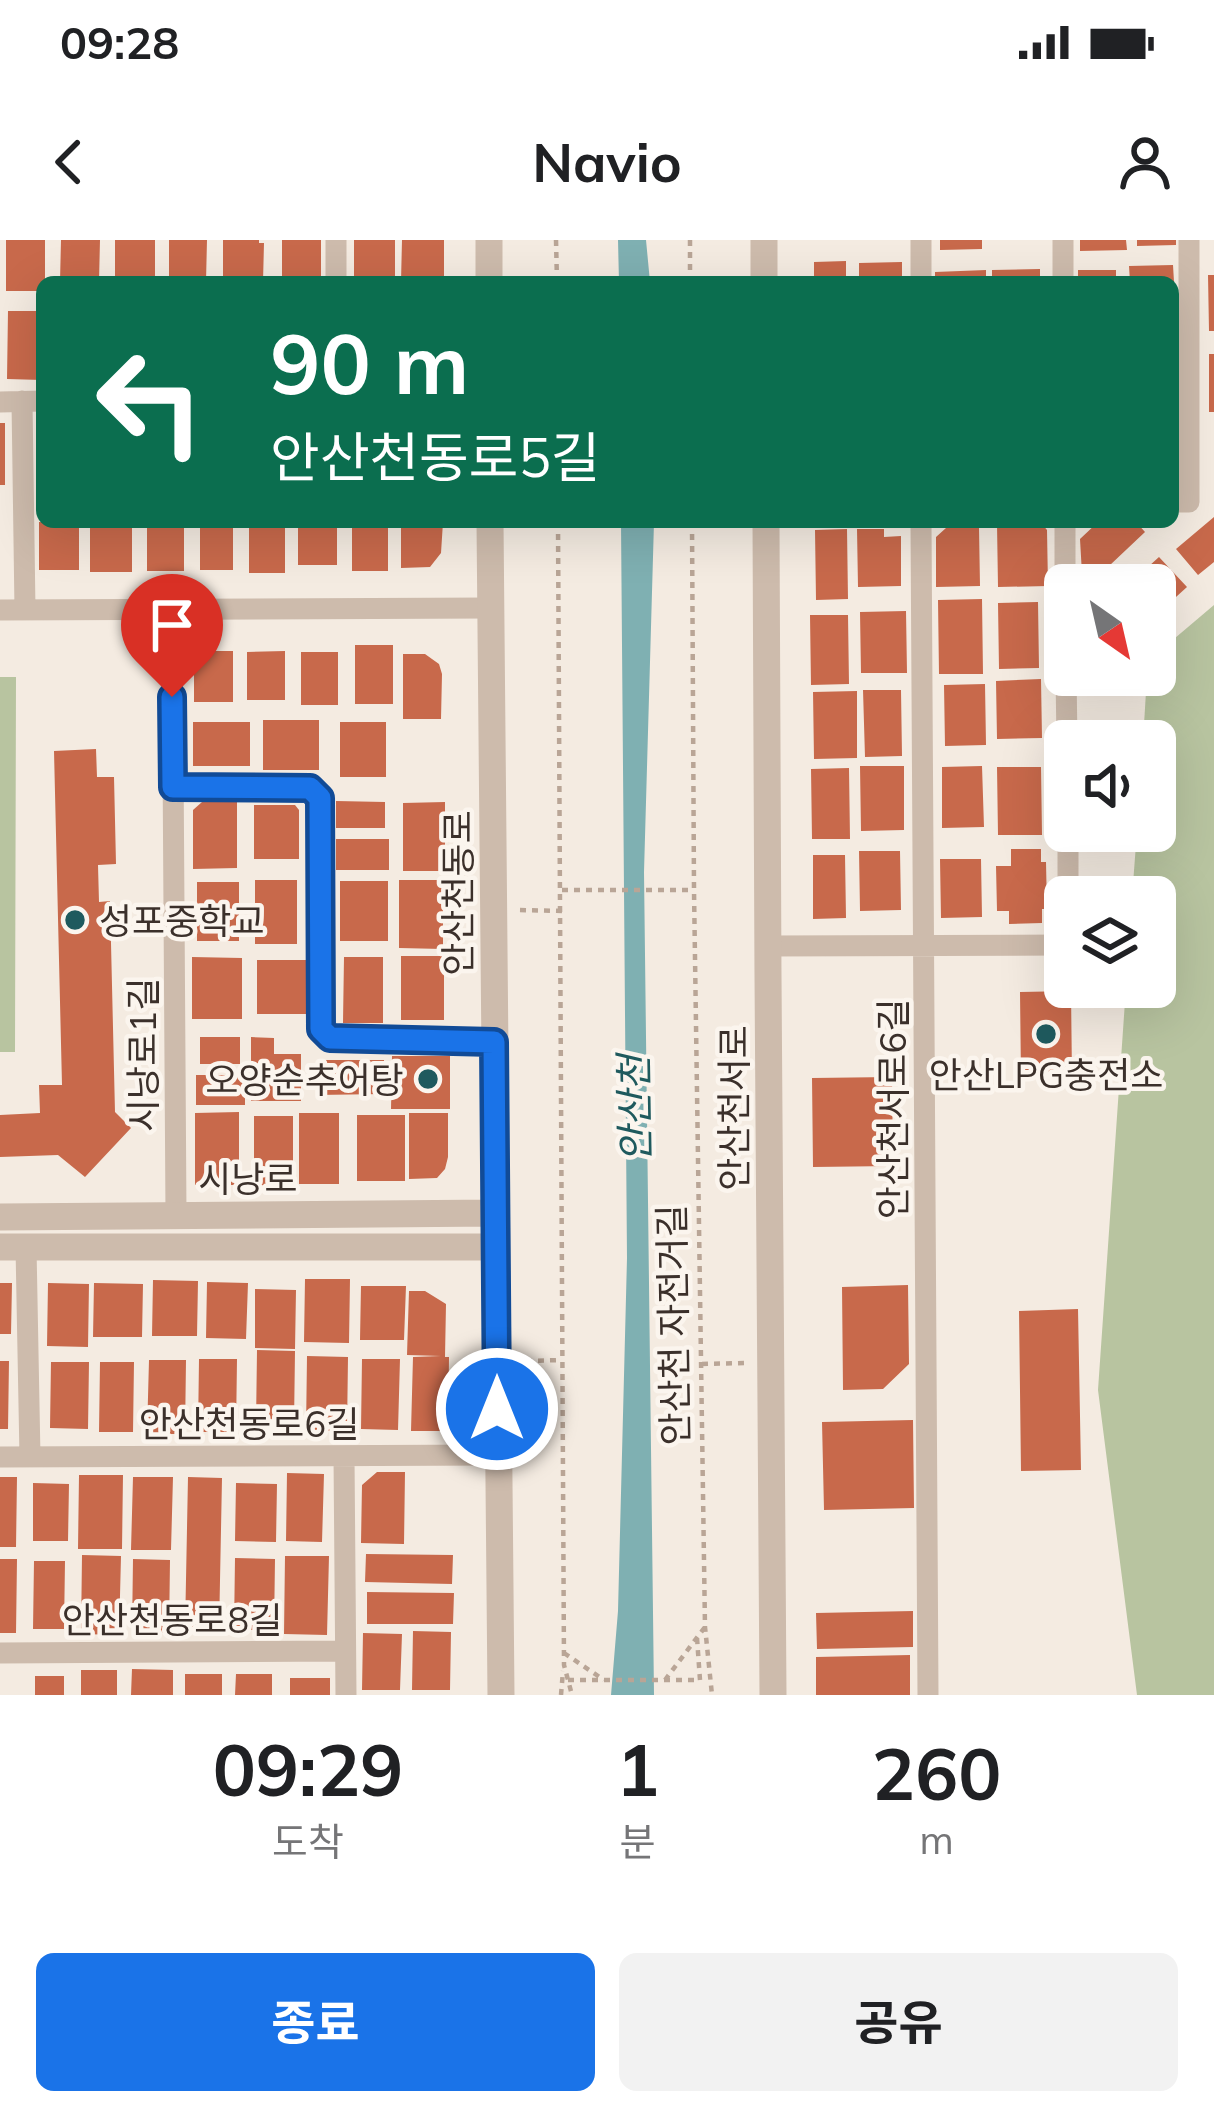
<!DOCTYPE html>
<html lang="ko">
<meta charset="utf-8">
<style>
:root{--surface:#fff;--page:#f2f2f2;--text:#202124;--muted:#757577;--accent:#1a73e8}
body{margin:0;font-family:Mulish,"Noto Sans KR",sans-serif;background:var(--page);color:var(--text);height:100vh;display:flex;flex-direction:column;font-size:45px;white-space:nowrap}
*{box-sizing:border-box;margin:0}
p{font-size:39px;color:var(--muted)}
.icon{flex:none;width:66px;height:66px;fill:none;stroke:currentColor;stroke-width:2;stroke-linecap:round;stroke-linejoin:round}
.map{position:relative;height:1455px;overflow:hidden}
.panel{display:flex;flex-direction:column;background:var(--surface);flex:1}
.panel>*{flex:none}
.hud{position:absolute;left:36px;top:36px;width:1143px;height:252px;border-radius:18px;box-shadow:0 12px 48px #0002;background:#0b6e4f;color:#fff;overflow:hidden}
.needle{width:78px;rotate:146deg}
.fabs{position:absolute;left:1044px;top:324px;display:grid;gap:24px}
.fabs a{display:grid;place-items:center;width:132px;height:132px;border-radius:18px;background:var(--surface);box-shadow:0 12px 48px #0002;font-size:60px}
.pin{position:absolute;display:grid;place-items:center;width:102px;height:102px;color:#fff;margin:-123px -51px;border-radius:50% 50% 50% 0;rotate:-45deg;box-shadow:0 0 12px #0007}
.pin .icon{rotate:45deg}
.me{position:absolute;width:132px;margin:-66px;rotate:0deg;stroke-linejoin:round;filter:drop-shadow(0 0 9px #0008)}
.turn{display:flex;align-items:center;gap:42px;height:252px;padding:0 36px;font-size:54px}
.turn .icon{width:156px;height:156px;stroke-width:2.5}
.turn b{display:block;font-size:84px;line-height:102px}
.eta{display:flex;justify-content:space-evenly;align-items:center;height:204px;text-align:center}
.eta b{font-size:72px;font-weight:700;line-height:84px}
.action{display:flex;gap:24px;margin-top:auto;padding:24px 36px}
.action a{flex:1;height:138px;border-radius:18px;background:var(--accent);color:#fff;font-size:48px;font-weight:700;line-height:138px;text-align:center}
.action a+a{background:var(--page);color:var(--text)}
.status{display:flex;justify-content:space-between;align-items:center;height:84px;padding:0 60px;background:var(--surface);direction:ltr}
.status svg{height:33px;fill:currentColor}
header{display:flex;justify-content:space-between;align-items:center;height:156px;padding:0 36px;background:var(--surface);font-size:54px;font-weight:700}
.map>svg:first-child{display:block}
.green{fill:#b8c4a0}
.water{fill:#7fb0b2}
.building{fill:#c8694b}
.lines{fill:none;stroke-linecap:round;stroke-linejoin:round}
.path{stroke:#b9a596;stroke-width:4.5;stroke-dasharray:6 6;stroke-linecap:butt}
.minor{stroke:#cdbbac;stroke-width:21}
.tertiary{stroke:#cdbbac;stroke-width:27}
.route-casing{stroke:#114b97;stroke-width:30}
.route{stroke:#1a73e8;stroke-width:21}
.poi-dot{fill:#1f5a5e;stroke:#fbf5ee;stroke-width:4.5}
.labels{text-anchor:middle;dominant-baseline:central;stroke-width:9;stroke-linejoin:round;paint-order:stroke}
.street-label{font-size:36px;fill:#3b302b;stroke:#fbf5ee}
.poi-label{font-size:36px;fill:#3b302b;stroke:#fbf5ee;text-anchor:start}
.water-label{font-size:39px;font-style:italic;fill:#1f5a5e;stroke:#fbf5ee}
</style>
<div class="status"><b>09:28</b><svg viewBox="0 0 49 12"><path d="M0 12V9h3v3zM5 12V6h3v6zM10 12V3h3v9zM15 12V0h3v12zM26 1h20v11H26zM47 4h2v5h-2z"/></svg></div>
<header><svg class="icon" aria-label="back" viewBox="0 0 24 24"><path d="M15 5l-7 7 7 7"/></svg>Navio<svg class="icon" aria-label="person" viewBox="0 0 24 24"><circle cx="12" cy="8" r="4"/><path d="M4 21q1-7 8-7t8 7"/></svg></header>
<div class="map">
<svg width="1214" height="1455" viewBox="0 0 1214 1455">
<rect width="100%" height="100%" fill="#f4ebe1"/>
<path class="green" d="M1214,365V1455H1137L1098,1150L1126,747H1155V657H1132L1137,591H1155V501H1143L1147,435H1155V415Z
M0,437H16L15,812H0Z"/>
<path class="water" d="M618,0H646L650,42H619Z
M621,282H654L644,632L654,1455H611L618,1371L627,1018Z"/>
<path class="building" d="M6,0H45V42H42V51H6Z
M61,0H100L99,42H60Z
M115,0H155V42H115Z
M169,0H207L206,42H169Z
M223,0H259V3H264L263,42H223Z
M282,0H321V42H282Z
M354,0H395V42H354Z
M402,0H444V42H401Z
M940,0H982V9L940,10Z
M1080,0H1126L1127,10L1080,11Z
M1137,0H1176V5L1137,6Z
M846,21V42H814V22Z
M902,22V42H859V23Z
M1173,25L1174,42H1130L1129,26Z
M1040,29V42H992V30Z
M986,30V42H935V32Z
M1078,30H1116V42H1078Z
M1208,35H1214V91H1209Z
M8,71H42V140L7,139Z
M1209,114H1214V172H1209Z
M0,183H5V245H0Z
M1214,277V322L1198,335L1176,309Z
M39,282H79V330H39Z
M90,282H132V332H90Z
M147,282H184V331H147Z
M200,282H233V330H200Z
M249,282H285V333H249Z
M298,282H337V325H298Z
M352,282H388V331H352Z
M401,282H443L441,313L430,327L401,328Z
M1098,282H1136L1145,292L1091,343L1082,334L1080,299Z
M1041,283L1047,290L1048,346L998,347L997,284Z
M979,287L980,346L936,347V297L946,288Z
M847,289L848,359L816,360L815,290Z
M857,289H884V297L901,296V346L858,347Z
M1159,317L1187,347L1155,376V345H1128Z
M982,359L983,434H939L938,360Z
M1038,362L1039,428L999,429L998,363Z
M906,371L907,433H861L860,372Z
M810,375H848L849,444L811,445Z
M355,405H393V464H355Z
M194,411H233V462H194Z
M285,411V460H247V412Z
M301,412H338V465H301Z
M403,414H425L439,424L442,434L441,479H403Z
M1041,439L1042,498L997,499L996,441Z
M985,444L986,505L945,506L944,445Z
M863,450H901L902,516L865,517Z
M857,451V518L814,519L813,452Z
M263,480H319V530H263Z
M193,482H250V526H193Z
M340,482H386V537H340Z
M96,509L97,537H114L116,624L98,625L99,662L110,661L115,872L131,888L85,937L58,915L0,917V875L40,873L39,845H62L54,511Z
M860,526H904V590L861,591Z
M982,526L984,587L942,588V527Z
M997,527H1041L1042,595H998Z
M849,528L850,599H812L811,529Z
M336,561L385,562V588H336Z
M202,562H237V628L193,629V570Z
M445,562V631H403V563Z
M254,565H295L299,570V619H254Z
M336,599H389V630H336Z
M1011,609H1041V622H1046L1047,669H1042V683L1009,684V671H997L996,626H1011Z
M859,611H900L901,670L860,671Z
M813,615H845L846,678L813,679Z
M940,619H981L982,677L941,678Z
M255,640H297V704H255Z
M399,640H443V709L399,708Z
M340,641H388V701H340Z
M197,642H239V701H197Z
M401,716H444V780H401Z
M192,717L242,718V779H192Z
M344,717H383V783H343Z
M257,720H307L306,774H257Z
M1071,751L1072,837L1021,838L1020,752Z
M200,797H240V824H200Z
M251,797L274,798V814H301V861H251Z
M392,816H450V869H391Z
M317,820H384V854L316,855Z
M196,835H245V865H196Z
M892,837L893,926L813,927L812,838Z
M239,872V945H195V873Z
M299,873H339V944H299Z
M409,873H448V917L445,929L437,938L409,939Z
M357,875H405V941H357Z
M254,876H293V947H254Z
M305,1039H350L349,1103L304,1102Z
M153,1040L198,1041L197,1096H152Z
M207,1042L248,1043L246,1099L206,1098Z
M0,1043H12L11,1094H0Z
M48,1043L89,1044L88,1107L47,1106Z
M94,1043L143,1044L142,1097H93Z
M908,1045L909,1124L883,1149L843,1150L842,1047Z
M361,1046H406L404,1100H360Z
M255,1049L296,1050L295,1109L255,1108Z
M409,1051H425L446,1064L445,1117H449L448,1191H411L413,1117L441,1116L407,1115Z
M1078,1069L1081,1230L1021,1231L1019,1071Z
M257,1110L295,1111L294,1184H256Z
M307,1116L348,1117L347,1191H306Z
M199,1119H237L236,1192H198Z
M362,1119H400L398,1190L361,1189Z
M149,1120H186L185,1194H147Z
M0,1121H9L8,1189H0Z
M51,1122H89L88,1189L50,1188Z
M100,1122H134L133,1192H99Z
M913,1180L914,1268L824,1270L822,1182Z
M377,1232H405L404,1304L361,1303L362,1245Z
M287,1233L324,1234L322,1302L286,1301Z
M79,1235H123L122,1309H78Z
M0,1237H17L16,1307H0Z
M133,1237H173L171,1310H131Z
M188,1237L222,1238L219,1392L185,1391Z
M33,1243L69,1244L68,1301H33Z
M236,1243L277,1244L276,1302L235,1301Z
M366,1314L453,1315L452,1344L365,1342Z
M82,1315L121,1316L119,1395L81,1394Z
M285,1316H329L327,1395L284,1394Z
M235,1318L275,1319L274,1390H234Z
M0,1319H17L16,1393H0Z
M133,1319L170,1320L169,1393L132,1392Z
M34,1321H65L64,1389H33Z
M367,1352L454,1353L453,1384H367Z
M913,1371V1407L817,1409L816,1373Z
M413,1391L451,1392L450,1450H412Z
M363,1393L402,1394L400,1450H362Z
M910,1415V1455H816V1417Z
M132,1429L173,1430V1455H131Z
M81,1430H117V1455H81Z
M185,1434H222V1455H185Z
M236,1434H272V1455H235Z
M35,1436H64V1455H35Z
M290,1438H330V1455H290Z"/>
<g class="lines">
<path class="path" d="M556,0L557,42
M690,0V42
M558,282L564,1425L572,1455
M692,282L694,650L705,1387L712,1455
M562,650H694
M520,670L562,671
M526,1121L562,1120
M702,1124L744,1123
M564,1413L604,1440
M568,1440H700L697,1398
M665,1440L705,1387
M561,1455L563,1431"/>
<path class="minor" d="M336,0V42
M1063,0V42
M921,42V0
M22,161L25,370
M0,162L42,161
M1173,262H1189V0
M921,282L928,1455
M1065,282V345
M172,368L176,974
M0,370L490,368
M1066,435L1067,501
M173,547L310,548L320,558L321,789L330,798L494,802
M1068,591V657
M769,706L1065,705
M26,1007L30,1217
M344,1216L346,1455
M0,1217L498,1215
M0,1413L345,1411"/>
<path class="tertiary" d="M489,0V42
M764,0V42
M490,282L501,1455
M766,282C769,673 767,1064 773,1455
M0,977L496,973
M0,1007H496"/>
</g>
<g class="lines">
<g class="route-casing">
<path id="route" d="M172,457L173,547L310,548L320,558L321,789L330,798L494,802L497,1169"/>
</g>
<use href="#route" class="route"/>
</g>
<g class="poi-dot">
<circle cx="75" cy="680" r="12"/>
<circle cx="1046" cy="794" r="12"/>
<circle cx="428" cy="839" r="12"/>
</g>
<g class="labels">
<g class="street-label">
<text transform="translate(457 653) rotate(-90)">안산천동로</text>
<text transform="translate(142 815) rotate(-90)">시낭로1길</text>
<text transform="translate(733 868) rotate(-90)">안산천서로</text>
<text transform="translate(892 869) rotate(-90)">안산천서로6길</text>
<text x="248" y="938">시낭로</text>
<text transform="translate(673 1085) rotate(-91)">안산천 자전거길</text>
<text x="249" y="1183">안산천동로6길</text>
<text x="172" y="1379">안산천동로8길</text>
</g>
<g class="poi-label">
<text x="99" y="680">성포중학교</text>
<text x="1046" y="834" text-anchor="middle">안산LPG충전소</text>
<text x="404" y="839" text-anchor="end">오양순추어탕</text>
</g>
<g class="water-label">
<text transform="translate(634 869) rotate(-91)">안산천</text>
</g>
</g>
</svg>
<div class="fabs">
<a><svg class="needle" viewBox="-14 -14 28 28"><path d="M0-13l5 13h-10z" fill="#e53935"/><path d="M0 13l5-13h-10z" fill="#757577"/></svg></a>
<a><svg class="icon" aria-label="sound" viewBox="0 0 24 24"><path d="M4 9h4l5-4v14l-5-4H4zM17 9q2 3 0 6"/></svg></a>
<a><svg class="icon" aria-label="layers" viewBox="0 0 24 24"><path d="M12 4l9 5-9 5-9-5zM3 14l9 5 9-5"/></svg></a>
</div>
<div class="pin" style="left:172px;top:457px;background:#d93025"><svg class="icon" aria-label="arrive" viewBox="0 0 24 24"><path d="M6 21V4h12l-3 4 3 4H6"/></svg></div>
<svg class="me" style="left:497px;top:1169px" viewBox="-20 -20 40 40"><circle r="17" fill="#1a73e8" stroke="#fff" stroke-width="3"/><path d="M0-11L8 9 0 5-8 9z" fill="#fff"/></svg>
<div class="hud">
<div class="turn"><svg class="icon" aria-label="left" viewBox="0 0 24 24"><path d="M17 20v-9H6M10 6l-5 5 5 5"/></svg><div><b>90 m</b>안산천동로5길</div></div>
</div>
</div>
<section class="panel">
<div class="eta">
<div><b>09:29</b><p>도착</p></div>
<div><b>1</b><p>분</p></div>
<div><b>260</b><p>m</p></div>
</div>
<div class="action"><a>종료</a><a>공유</a></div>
</section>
